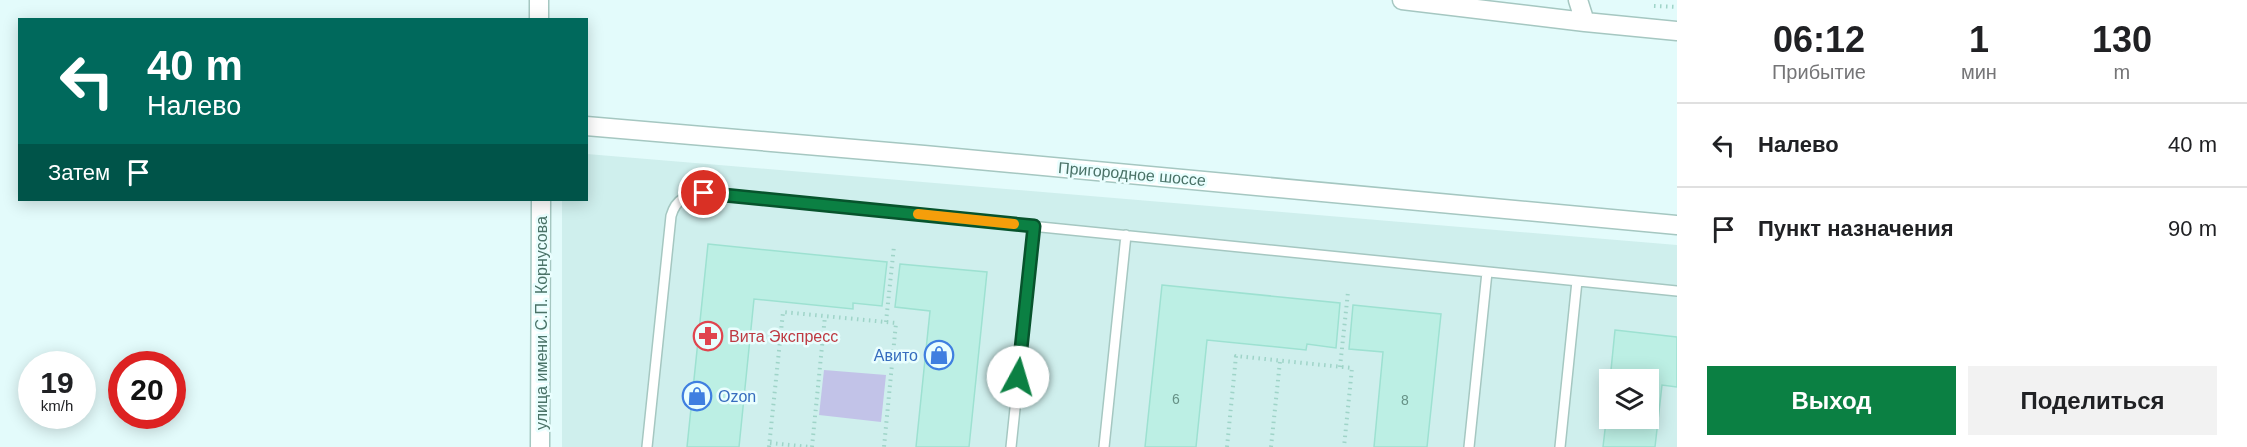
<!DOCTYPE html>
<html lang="ru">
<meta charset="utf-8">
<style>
:root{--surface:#fff;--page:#f2f2f2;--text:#202124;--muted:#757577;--line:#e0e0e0;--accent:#0b8043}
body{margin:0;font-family:Arial,sans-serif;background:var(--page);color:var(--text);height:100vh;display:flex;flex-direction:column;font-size:22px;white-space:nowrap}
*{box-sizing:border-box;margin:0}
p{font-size:20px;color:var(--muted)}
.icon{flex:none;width:33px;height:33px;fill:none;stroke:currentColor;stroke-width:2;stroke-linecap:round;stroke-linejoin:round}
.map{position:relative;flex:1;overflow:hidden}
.drawer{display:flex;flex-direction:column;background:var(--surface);width:570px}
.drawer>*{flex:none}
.guide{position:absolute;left:18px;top:18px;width:570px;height:183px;border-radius:0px;box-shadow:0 3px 15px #0003;background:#00695c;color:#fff;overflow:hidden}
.fabs{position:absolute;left:1599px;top:369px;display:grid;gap:12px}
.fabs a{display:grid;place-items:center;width:60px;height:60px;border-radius:0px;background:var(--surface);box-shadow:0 3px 15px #0003;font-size:30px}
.speed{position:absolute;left:18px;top:351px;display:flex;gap:12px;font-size:30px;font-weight:700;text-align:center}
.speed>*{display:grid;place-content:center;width:78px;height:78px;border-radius:50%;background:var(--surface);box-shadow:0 3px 15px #0003;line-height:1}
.speed small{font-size:15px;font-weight:400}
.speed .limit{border:9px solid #d22;background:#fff;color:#111}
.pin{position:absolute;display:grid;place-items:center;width:51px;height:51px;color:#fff;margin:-26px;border:3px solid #fff;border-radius:50%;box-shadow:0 2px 6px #0007}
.me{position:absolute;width:66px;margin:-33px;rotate:6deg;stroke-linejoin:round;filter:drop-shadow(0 0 4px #0008)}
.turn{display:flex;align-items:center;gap:21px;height:126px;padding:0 30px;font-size:27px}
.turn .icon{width:78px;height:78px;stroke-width:2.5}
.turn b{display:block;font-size:42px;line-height:51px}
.then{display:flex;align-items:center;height:57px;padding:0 30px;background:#0003;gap:12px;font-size:22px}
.eta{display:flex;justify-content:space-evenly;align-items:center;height:102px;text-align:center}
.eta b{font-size:36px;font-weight:600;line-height:42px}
.button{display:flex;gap:12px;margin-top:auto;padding:12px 30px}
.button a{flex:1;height:69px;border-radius:0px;background:var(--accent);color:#fff;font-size:24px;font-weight:600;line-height:69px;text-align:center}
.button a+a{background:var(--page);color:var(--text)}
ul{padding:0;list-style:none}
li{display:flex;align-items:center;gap:18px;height:84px;padding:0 30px;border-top:2px solid var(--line)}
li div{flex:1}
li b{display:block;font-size:22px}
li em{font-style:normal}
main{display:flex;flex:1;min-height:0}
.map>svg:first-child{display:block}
.residential{fill:#cfefed;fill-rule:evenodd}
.green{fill:#c2c3e8}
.building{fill:#bcefe4;stroke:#9de1d1;stroke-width:1.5}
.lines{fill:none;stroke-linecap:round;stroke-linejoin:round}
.lane-casing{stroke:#a5c7c1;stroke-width:12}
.street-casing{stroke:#a5c7c1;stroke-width:21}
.path{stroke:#9fd4c8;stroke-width:4;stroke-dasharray:1.5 4.5;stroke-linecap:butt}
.lane{stroke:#fff;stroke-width:9}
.street{stroke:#fff;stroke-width:18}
.route-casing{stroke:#07532c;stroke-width:15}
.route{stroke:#0b8043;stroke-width:10}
.slow{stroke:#f59e0b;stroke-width:10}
.labels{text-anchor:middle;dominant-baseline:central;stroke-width:5;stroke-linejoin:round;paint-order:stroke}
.number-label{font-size:14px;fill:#669186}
.street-label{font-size:16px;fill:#4a7267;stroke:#e9fefe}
.health-label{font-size:16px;fill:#be3a42;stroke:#e9fefe;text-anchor:start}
.shop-label{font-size:16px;fill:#366cbe;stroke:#e9fefe;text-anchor:end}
</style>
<main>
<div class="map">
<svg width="1677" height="447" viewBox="0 0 1677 447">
<rect width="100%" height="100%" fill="#e3fbfb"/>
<path class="residential" d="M587,154L1677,245V447H562V200H586ZM1610,380H1648V418H1610Z"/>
<path class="green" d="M824,370L886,375L881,422L819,415Z"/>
<path class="building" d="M708,244L887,262L882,306L853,303V309L754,299L739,447H687Z
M900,264L987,272L969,447H916L930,311L895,307Z
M1162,285L1340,303L1336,348L1307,344L1306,350L1207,340L1196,447H1145Z
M1353,305L1441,314L1427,447H1374L1383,352L1349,349Z
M1615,330L1677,337V387L1662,385L1655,447H1603L1610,387V418H1648V380H1610Z"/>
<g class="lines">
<g class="lane-casing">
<path id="lane" d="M647,447L671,216C676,198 687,195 704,193L1677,291
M1011,447L1034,226
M1104,447L1126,235
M1469,447L1487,272
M1560,447L1577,281"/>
</g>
<g class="street-casing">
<path id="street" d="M539,0V20
M1402,0L1585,22L1677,31
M1578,0L1585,22
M586,126L924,155L1677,225
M540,447L541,200"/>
</g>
<path class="path" d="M1654,6L1677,7
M886,322L894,246
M1340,367L1348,292
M770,443L810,447
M769,447L783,312L896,323L884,447
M812,447L825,316
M1227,447L1236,356L1352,368L1344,447
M1271,447L1280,361"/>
<use href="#lane" class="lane"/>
<use href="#street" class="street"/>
</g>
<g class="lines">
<g class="route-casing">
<path id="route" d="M704,193L1034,226L1018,377"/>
</g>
<use href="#route" class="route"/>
<path class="slow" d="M918,214L1014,224"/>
</g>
<defs>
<g id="pharmacy-ring" transform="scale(1.5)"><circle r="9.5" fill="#e9fefe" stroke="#e0444e" stroke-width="1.5"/><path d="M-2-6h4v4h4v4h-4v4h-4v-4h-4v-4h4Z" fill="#e0444e"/></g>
<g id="shop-ring" transform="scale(1.5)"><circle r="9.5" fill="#e9fefe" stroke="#3f7fe0" stroke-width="1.5"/><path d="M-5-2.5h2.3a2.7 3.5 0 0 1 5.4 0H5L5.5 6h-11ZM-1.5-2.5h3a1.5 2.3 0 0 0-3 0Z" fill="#3f7fe0"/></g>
</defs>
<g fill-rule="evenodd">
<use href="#pharmacy-ring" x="708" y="336"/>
<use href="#shop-ring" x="939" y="355"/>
<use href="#shop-ring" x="697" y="396"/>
</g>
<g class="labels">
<g class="number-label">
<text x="1176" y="399">6</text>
<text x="1405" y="400">8</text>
</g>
<g class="street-label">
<text transform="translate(1132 174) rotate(5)">Пригородное шоссе</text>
<text transform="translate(541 323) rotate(-90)">улица имени С.П. Корнусова</text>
</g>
<g class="health-label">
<text x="729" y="336">Вита Экспресс</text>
</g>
<g class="shop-label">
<text x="918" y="355">Авито</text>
<text x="718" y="396" text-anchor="start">Ozon</text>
</g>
</g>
</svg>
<div class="fabs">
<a><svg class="icon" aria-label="layers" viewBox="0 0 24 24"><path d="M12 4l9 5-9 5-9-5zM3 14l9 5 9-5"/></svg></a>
</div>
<div class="speed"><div>19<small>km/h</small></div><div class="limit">20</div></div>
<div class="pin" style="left:704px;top:193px;background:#d93025"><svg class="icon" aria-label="arrive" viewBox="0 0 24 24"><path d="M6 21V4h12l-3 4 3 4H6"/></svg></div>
<svg class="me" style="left:1018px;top:377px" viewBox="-20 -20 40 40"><circle r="19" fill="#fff"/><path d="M0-13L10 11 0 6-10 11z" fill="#0b8043"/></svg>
<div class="guide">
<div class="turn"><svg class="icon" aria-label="left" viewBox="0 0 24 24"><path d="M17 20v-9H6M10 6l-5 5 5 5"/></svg><div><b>40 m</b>Налево</div></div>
<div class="then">Затем<svg class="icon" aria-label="arrive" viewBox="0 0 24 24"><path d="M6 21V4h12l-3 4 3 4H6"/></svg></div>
</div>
</div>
<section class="drawer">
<div class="eta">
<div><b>06:12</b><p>Прибытие</p></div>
<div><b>1</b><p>мин</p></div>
<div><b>130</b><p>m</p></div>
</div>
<ul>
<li><svg class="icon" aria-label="left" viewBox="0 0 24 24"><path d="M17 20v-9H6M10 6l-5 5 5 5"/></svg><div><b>Налево</b></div><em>40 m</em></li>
<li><svg class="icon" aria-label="arrive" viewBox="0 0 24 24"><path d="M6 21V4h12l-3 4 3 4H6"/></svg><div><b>Пункт назначения</b></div><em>90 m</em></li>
</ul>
<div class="button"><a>Выход</a><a>Поделиться</a></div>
</section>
</main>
